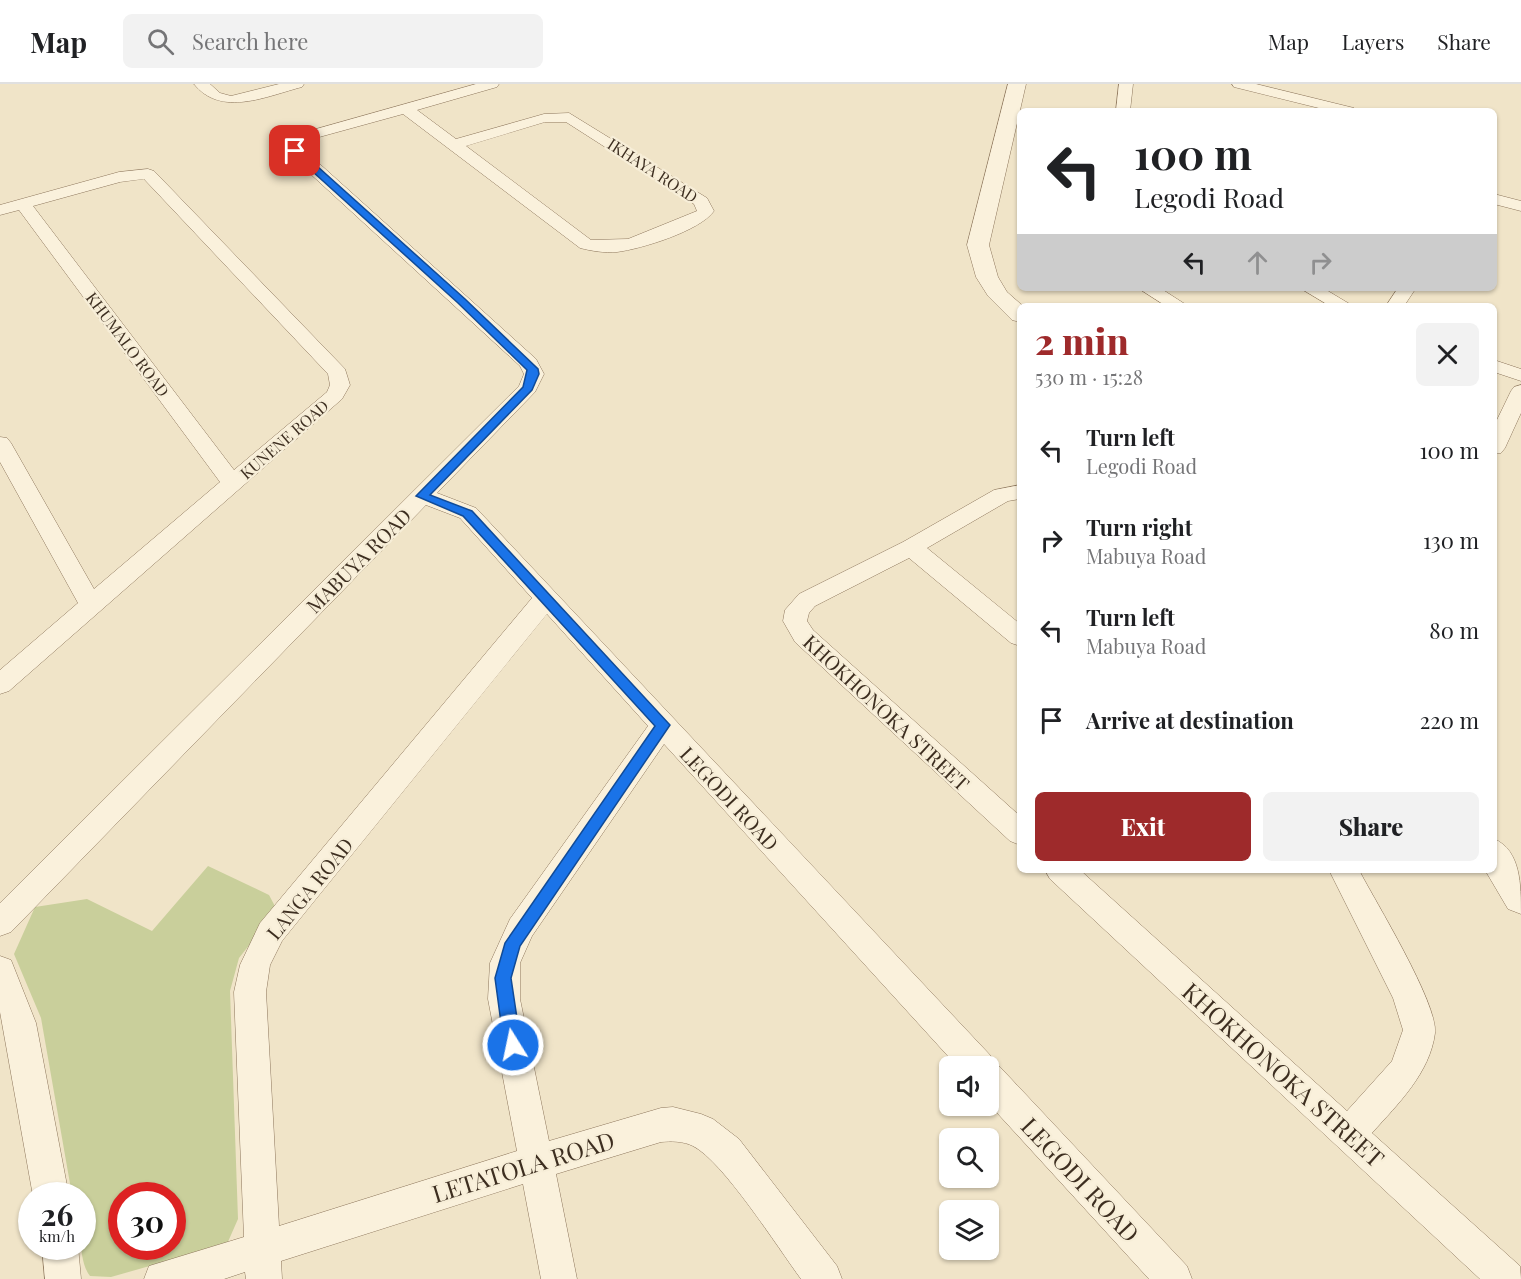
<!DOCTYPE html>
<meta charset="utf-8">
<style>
:root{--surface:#fff;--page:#f2f2f2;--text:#202124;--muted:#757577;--line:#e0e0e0;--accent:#9e2a2b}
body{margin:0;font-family:"Playfair Display",serif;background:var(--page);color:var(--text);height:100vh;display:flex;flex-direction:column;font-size:22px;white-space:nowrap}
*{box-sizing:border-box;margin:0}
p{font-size:20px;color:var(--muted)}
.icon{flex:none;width:33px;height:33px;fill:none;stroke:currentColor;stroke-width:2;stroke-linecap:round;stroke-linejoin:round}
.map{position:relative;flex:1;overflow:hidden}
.details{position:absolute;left:1017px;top:219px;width:480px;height:570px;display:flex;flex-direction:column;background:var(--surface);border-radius:9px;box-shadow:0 2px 4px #0004}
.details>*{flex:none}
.hud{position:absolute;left:1017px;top:24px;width:480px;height:183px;border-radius:9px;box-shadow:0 2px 4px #0004;background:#fff;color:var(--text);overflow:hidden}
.buttons{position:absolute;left:939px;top:972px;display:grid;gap:12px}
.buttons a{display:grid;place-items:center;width:60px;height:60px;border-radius:9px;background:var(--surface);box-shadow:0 2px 4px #0004;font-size:30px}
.speed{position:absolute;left:18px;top:1098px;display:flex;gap:12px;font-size:30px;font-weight:700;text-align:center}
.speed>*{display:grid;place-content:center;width:78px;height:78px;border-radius:50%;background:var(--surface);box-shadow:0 2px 4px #0004;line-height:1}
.speed small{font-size:15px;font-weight:400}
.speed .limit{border:9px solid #d22;background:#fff;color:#111}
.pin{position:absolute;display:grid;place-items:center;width:51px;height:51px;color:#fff;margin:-26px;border-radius:12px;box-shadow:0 3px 9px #0006}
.me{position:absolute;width:66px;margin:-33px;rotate:350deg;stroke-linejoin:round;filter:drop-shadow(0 0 4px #0008)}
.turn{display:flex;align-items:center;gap:21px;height:126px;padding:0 18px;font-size:27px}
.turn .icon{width:78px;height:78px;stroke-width:2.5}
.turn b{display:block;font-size:42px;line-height:51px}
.lanes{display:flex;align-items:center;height:57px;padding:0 18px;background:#0003;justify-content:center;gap:30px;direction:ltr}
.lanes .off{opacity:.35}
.round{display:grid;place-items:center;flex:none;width:63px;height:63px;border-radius:9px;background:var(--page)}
.overview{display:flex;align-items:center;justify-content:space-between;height:102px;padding:0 18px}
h1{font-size:36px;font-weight:800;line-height:45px;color:var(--accent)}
.action{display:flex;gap:12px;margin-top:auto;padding:12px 18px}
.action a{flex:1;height:69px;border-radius:9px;background:var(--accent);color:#fff;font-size:24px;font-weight:800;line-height:69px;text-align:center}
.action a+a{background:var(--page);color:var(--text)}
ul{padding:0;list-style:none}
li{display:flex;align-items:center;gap:18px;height:90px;padding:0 18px}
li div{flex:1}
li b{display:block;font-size:22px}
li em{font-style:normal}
header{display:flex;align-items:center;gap:36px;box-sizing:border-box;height:84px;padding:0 30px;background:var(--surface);border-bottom:2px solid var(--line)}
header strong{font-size:28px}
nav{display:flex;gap:33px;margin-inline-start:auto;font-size:21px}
.search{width:420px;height:54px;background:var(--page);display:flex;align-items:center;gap:15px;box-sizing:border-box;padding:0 21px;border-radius:9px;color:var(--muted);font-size:22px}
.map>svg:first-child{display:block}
.green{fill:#c9cf9b;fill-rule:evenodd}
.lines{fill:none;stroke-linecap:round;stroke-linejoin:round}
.minor-casing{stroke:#8d765c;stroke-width:1}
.tertiary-casing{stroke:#8d765c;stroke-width:1}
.minor{fill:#faf1dc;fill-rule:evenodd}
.tertiary{fill:#faf1dc;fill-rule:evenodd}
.route{fill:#1a73e8;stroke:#114b97;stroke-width:1.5}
.labels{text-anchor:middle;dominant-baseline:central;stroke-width:4.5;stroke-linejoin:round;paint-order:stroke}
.far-street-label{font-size:16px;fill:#3d2e20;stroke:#f7eed8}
.street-label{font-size:20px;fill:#3d2e20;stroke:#f7eed8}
.near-street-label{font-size:24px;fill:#3d2e20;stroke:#f7eed8}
</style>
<header>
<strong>Map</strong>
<div class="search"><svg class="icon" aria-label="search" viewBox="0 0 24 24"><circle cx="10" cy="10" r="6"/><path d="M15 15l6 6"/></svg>Search here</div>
<nav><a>Map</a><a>Layers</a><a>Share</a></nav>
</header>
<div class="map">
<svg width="1521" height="1195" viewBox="0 0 1521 1195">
<rect width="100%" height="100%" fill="#f0e4c8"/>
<path class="green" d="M208,782L269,811L277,826L239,874L230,907L238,1135L227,1160L111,1193L90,1192C76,1174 82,1135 82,1112L72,1111L41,934L14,870L35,823L87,815L152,847ZM122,1112H172V1162H122Z"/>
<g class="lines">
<g class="minor-casing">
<path id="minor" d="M194,0H210L220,9L231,12L279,0H304L302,3C267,12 221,34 194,0Z
M476,0H499L497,3L417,26L456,55L544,30L569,29L707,114L714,127C700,147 641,165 617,168C604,169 592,167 580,164L403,30L312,55L302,64L536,275L544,290L535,308L437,409L476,424L990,971L994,980L1000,983L1187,1182L1192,1195H1149L988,1019V982H957L664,660L532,852L520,879V915L549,1057L661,1024L673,1023L701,1030L713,1035L739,1055L837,1182L842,1195H801C778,1164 723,1077 693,1062C683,1057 671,1057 661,1058L556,1090L577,1195H541L523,1100L281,1177L282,1195H246L245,1188L224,1195H144L149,1182L244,1153L234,908L240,881L260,839L532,514L460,434L426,421L11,848L0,852V819L519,302L524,290L520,282L293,74L286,63L302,49ZM545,38H566L694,120L697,127L628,155L591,156L466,62ZM547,530L648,642L510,835L490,879L488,915L517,1067L279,1142L266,908L270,881L282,857Z
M1119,0H1133L1130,27H1116Z
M1232,0H1256L1354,24L1356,27H1331L1234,3Z
M148,85L154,87L345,285L350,301L342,315L9,607L0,610V586L78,519L0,378V353L7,354L11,359L94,505L220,398L19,126L0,131V121L119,88ZM144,95L328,290L330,301L327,308L234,386L33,122L120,98Z
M1494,110L1521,117V127L1494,120Z
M1138,204H1160L1188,222H1166Z
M1300,204H1323L1353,222H1330Z
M1398,204H1416L1404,222H1386Z
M1494,276L1521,285V297L1494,288Z
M1521,301V329L1505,364L1501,369L1494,370V342L1511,307L1514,303Z
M1020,401V415L1008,417L927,464L1020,540V562L1011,559L909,474L815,522L809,529L807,537L813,546L1020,732V761L1010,757L795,558L783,537L785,526L799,510L903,458L994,406Z
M1045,786H1080L1347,1027L1392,977L1403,946L1393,914L1329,786H1359C1375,817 1438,919 1435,949C1430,989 1398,1020 1372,1049L1520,1182L1521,1195H1480L1050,795Z
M0,872L11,876L36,939L69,1112H33L0,928Z
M42,1162H78L81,1195H45Z"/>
</g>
<g class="tertiary-casing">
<path id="tertiary" d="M1008,0H1026L989,161L998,193L1007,208L1023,222H1020V238L1012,236L988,212L976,193L967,161Z
M1494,755C1521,766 1521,801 1521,830L1508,825L1485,786H1494Z"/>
</g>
<use href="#minor" class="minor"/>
<use href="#tertiary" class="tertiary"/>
</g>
<path class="route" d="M292,65H298L465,215L538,285L539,290L532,306L430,411L472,427L670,641L520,862L511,894L521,961L519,967L513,969L507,967L504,961L495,894L505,859L655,642L463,432L416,412L523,303L527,286L458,219L292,69Z"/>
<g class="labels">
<g class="far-street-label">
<text transform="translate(653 86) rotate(33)">IKHAYA ROAD</text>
<text transform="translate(128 260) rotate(53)">KHUMALO ROAD</text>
<text transform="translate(284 355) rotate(-41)">KUNENE ROAD</text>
</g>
<g class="street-label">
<text transform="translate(358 476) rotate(-45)">MABUYA ROAD</text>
<text transform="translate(887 628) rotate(43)">KHOKHONOKA STREET</text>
<text transform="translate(730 714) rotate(47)">LEGODI ROAD</text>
<text transform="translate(309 804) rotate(-51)">LANGA ROAD</text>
</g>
<g class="near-street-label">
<text transform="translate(1284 990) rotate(42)">KHOKHONOKA STREET</text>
<text transform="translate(523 1082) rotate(-17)">LETATOLA ROAD</text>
<text transform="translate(1081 1095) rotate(47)">LEGODI ROAD</text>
</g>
</g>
</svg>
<div class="buttons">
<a><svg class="icon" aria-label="sound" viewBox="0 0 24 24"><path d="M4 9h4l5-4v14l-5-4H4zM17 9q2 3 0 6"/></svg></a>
<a><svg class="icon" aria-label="search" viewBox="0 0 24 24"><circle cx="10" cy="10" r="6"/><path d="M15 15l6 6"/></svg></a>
<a><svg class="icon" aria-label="layers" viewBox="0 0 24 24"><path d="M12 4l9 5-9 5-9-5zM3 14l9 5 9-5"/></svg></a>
</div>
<div class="speed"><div>26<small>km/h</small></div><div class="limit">30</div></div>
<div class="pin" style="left:295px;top:67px;background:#d93025"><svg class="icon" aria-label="arrive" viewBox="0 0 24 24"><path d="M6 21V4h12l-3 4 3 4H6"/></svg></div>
<svg class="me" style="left:513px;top:961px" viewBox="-20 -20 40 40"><circle r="17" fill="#1a73e8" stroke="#fff" stroke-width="3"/><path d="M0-11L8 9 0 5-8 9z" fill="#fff"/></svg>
<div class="hud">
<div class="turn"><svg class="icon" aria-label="left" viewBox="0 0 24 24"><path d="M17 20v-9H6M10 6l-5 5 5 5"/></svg><div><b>100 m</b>Legodi Road</div></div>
<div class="lanes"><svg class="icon" aria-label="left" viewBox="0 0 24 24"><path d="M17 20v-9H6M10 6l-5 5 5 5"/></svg><svg class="icon off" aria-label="ahead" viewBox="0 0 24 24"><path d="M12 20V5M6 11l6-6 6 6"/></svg><svg class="icon off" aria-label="right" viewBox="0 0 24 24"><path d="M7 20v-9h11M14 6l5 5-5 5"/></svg></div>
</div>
<section class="details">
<div class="overview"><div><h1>2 min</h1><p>530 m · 15:28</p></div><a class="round"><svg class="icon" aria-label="close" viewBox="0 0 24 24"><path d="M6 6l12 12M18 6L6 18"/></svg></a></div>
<ul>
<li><svg class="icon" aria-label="left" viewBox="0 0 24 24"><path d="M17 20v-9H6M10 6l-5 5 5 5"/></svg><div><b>Turn left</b><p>Legodi Road</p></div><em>100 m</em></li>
<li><svg class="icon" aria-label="right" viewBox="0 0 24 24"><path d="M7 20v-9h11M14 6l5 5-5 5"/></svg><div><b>Turn right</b><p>Mabuya Road</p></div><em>130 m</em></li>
<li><svg class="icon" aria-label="left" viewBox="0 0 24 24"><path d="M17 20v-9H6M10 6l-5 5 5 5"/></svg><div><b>Turn left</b><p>Mabuya Road</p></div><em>80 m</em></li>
<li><svg class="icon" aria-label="arrive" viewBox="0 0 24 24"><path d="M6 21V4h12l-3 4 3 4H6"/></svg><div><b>Arrive at destination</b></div><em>220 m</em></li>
</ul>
<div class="action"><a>Exit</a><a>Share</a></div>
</section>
</div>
